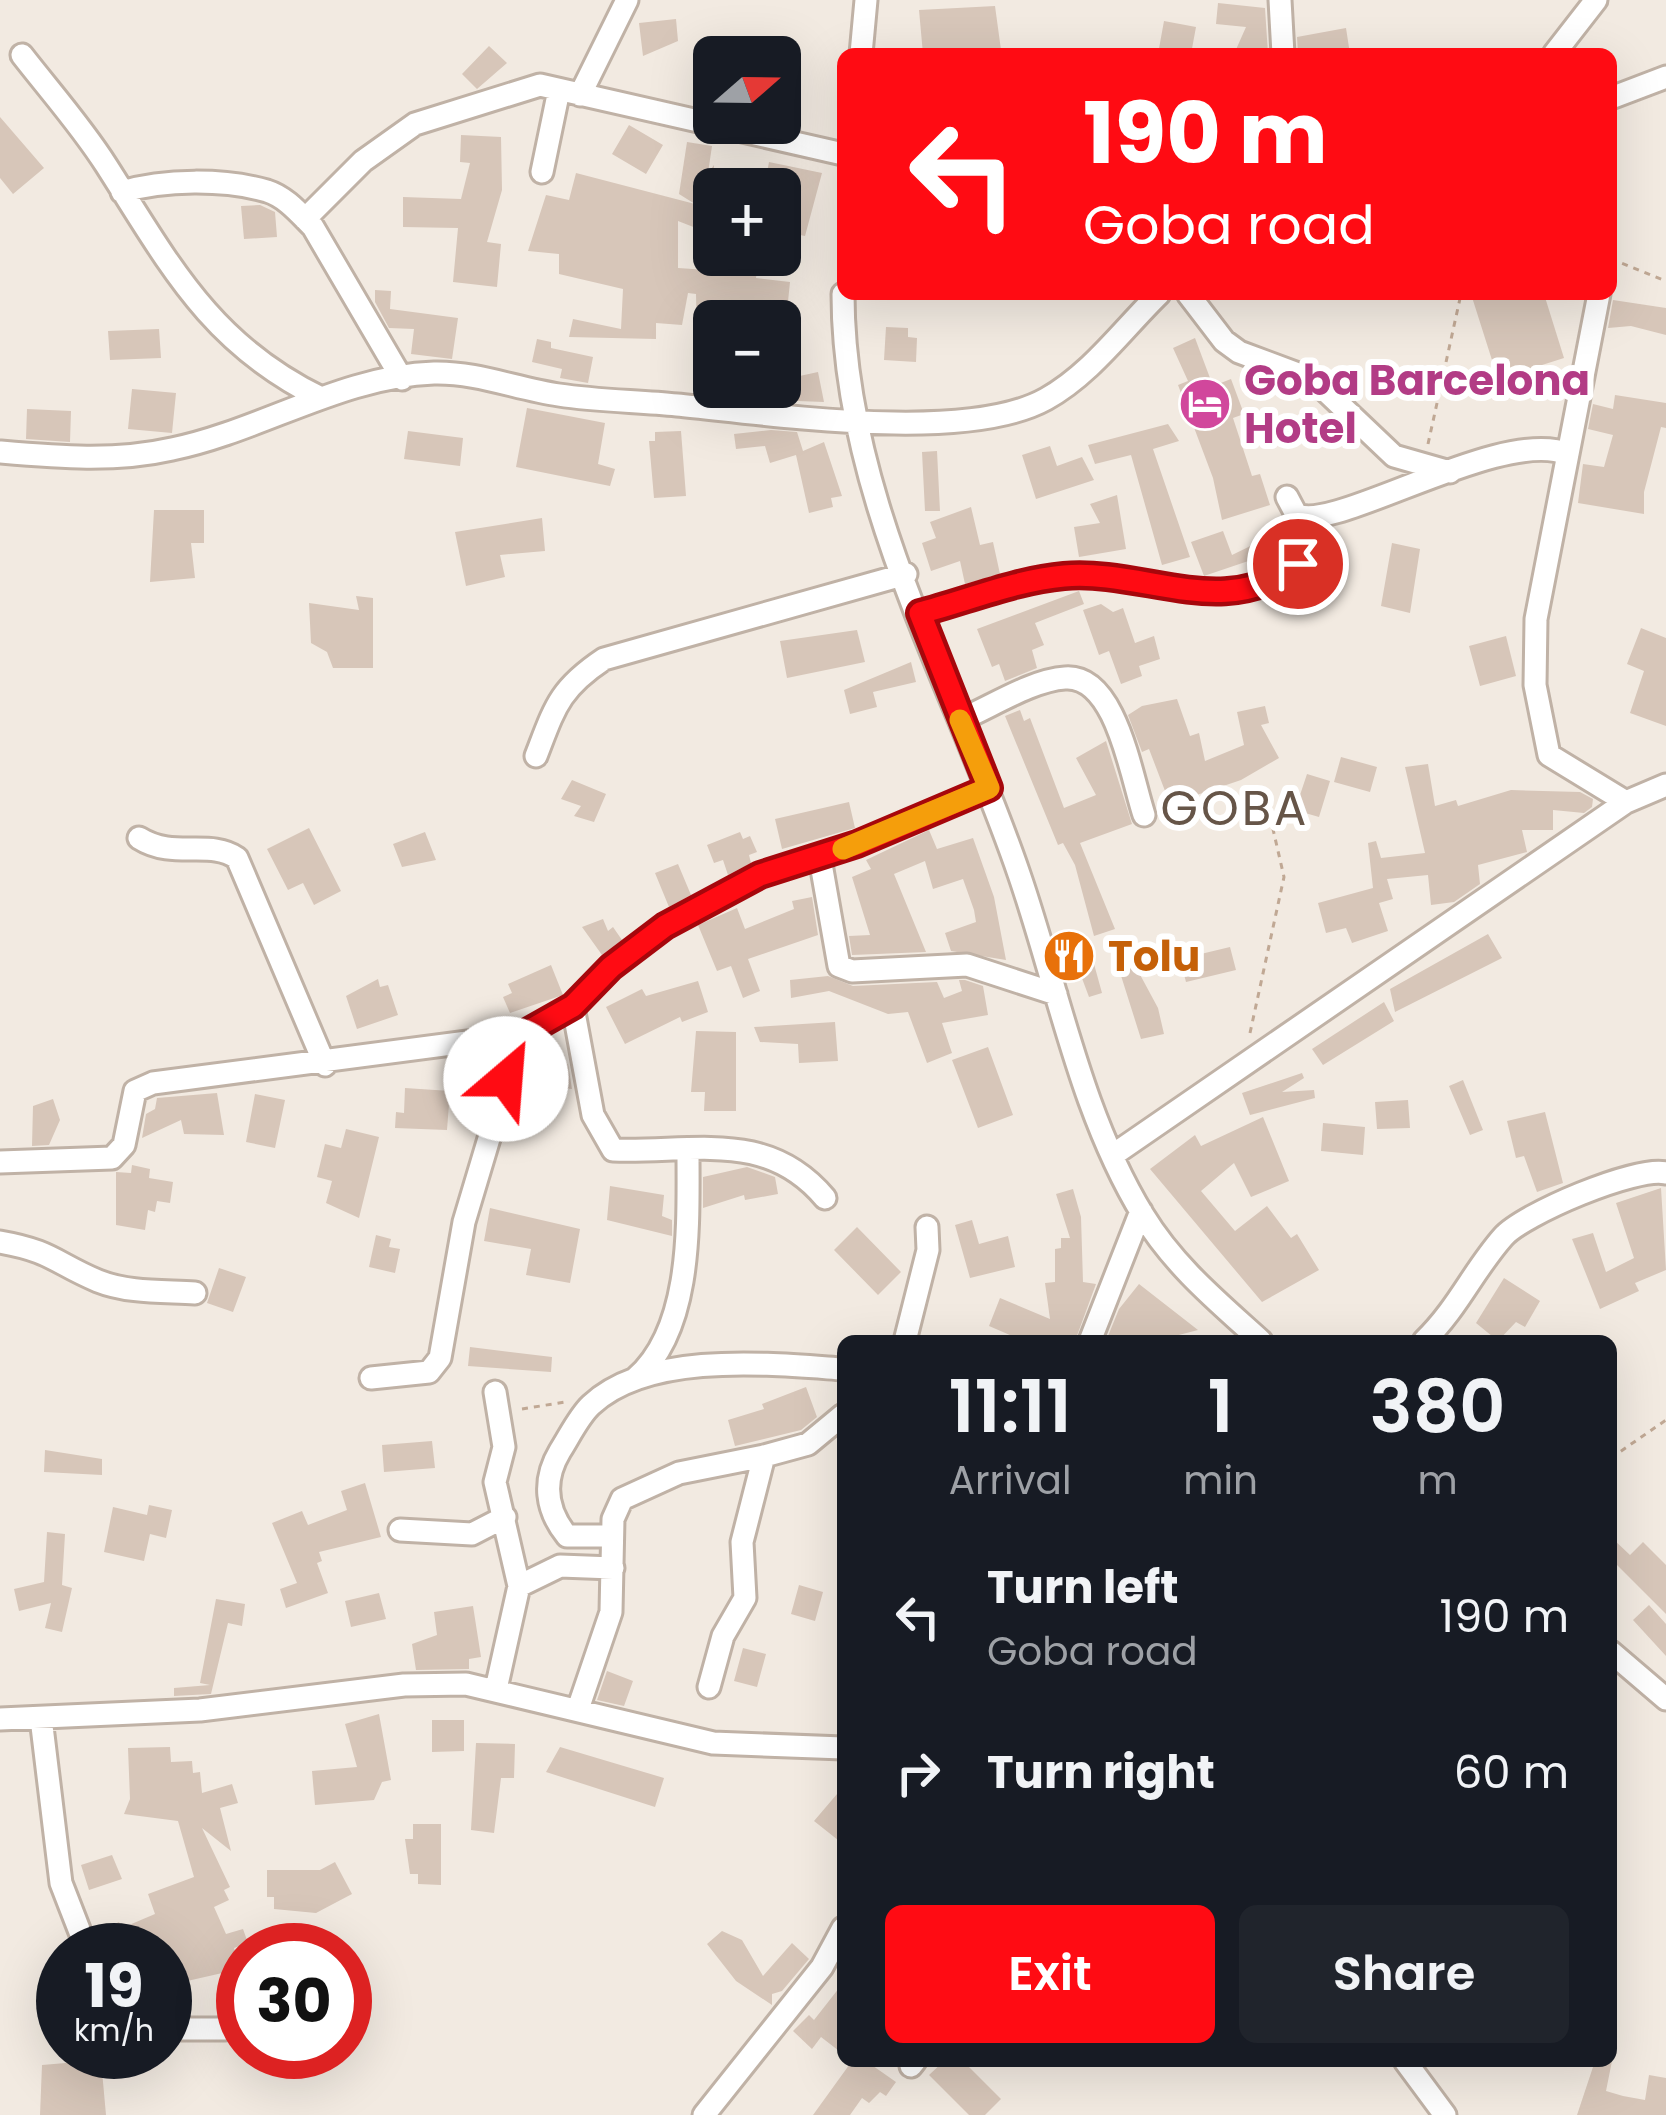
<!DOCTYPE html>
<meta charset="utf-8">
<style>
:root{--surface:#171b24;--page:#20242c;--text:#f1f3f6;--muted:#9ea1a6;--accent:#ff0b13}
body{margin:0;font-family:Poppins,sans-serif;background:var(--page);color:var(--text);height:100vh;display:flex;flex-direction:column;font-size:45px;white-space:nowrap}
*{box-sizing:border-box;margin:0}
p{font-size:39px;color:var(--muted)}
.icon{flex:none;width:66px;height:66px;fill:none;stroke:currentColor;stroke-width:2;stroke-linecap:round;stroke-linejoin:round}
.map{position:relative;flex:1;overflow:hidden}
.sheet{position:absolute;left:837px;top:1335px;width:780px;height:732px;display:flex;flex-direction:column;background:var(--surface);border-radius:18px;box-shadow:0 12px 48px #0002}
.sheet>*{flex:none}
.hud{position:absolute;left:837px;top:48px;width:780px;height:252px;border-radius:18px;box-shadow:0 12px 48px #0002;background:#ff0b13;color:#fff;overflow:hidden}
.needle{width:78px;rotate:70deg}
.controls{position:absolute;left:693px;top:36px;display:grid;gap:24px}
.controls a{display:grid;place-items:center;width:108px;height:108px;border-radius:18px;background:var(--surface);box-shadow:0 12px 48px #0002;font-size:60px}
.speed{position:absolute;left:36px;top:1923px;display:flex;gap:24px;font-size:60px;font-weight:700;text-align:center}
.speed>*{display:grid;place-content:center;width:156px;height:156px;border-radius:50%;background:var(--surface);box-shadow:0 12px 48px #0002;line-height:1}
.speed small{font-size:30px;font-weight:400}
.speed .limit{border:18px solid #d22;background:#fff;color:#111}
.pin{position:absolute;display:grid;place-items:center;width:102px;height:102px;color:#fff;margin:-51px;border:6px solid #fff;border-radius:50%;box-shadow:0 3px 12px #0007}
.me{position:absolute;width:132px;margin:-66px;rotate:27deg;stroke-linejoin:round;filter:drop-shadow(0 0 9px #0008)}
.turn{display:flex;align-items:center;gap:42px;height:252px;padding:0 48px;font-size:54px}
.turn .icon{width:156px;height:156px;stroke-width:2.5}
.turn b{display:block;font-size:84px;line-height:102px}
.eta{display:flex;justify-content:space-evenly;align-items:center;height:204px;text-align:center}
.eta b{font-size:72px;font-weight:600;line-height:84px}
.cta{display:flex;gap:24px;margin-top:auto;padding:24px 48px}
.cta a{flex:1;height:138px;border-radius:18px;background:var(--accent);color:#fff;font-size:48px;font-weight:600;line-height:138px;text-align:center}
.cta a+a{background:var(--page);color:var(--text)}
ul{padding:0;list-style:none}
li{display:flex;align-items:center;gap:36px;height:156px;padding:0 48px}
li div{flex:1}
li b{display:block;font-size:45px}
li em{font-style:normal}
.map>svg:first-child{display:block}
.building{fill:#d7c6b9}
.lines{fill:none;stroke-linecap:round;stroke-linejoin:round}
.minor-casing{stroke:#c0b2a6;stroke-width:27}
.path{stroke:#c0a894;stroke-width:3;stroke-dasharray:6 6;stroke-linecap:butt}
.minor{stroke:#fff;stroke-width:21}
.route-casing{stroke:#a6070c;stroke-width:30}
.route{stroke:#ff0b13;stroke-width:21}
.slow{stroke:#f59e0b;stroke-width:21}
.labels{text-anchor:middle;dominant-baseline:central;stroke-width:12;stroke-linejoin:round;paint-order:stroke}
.hotel-label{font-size:42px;font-weight:bold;fill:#b23c85;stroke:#fff;text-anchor:start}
.food-label{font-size:42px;font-weight:bold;fill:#c56008;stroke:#fff;text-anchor:start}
.quarter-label{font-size:48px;letter-spacing:3px;fill:#665548;stroke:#fff}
</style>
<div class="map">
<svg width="1666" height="2115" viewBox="0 0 1666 2115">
<rect width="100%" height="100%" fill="#f2eae1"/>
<path class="building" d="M1218,3L1265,8L1268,54H1234L1246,27L1216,24Z
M995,6L1001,50L923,54L919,10Z
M676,19L678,41L643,56L639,23Z
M1164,21L1196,27L1191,54H1158Z
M1346,28L1350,54H1298L1297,37Z
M489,46L507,63L477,89L462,74Z
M0,117L44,168L13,194L0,178Z
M629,125L663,145L646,174L612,154Z
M461,135L501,137L502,190L487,242L501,244L497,287L453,282L458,228L403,227V197L461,199L470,163L460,162Z
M687,142L712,146L708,173L714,165V174L736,179L740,169L766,178L769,162L822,173L805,236L780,231L787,189H714V235L678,221V268L722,271L723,255L759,256L756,278L790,282L786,321H714V383H698L696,294L688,293L682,325L656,323V339L569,337L573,319L621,329L623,289L559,274V254L528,251L546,195L569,200L576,173L695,204L679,194Z
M260,205L275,212L277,237L244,239L241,206Z
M375,290L391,291L390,309L458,318L452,359L411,354L414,329L389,328L375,302Z
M1471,294H1544L1564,358L1498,379Z
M1613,300L1666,308V335L1631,326L1608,328Z
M886,327L908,328V337L917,338L916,362L884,360Z
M159,329L161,358L110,360L108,331Z
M790,338L795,377L818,372L824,402L772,400L769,387H780V339Z
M1195,338L1213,386L1231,379L1244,414L1233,418L1252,476L1260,474L1270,505L1222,520L1213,478L1178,385L1188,381L1173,348Z
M537,339L551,342V348L593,357L588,383L560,378L562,369L532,362Z
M132,389L176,393L172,433L128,429Z
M1615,395L1666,403V428L1661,427L1644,492V514L1578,503L1583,464L1604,467L1613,435L1588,429L1593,404L1613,409Z
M527,408L605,423L598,464L615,469L610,486L516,467Z
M27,409L71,411L70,442L26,439Z
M1168,424L1179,441L1153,449L1190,557L1162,565L1131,455L1095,464L1088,445Z
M771,430L797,432L803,451L824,442L842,496L831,498L833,507L809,513L796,455L770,463L765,446L736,449L734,434Z
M408,431L463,438L460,466L404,459Z
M681,431L686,496L654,498L649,441H655V432Z
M1050,446L1057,466L1082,457L1094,480L1036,499L1022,455Z
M937,451L940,511H925L922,452Z
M1117,495L1126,549L1079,557L1074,527L1100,523L1090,504Z
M971,507L980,545L993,542L1000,574L965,584L960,561L931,571L922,543L936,538L930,522Z
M154,510H204V543H191L195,578L150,582Z
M542,518L545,551L500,555L505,577L466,586L455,532Z
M1223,531L1232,555L1277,533L1284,549L1204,576L1191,542Z
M1392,543L1420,549L1410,613L1381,606Z
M1079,591L1084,604L1035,623L1044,645L1032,650L1037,668L1005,681L999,664L992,667L977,629Z
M356,596L373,598V668H333L327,652L311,643L309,603L359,610Z
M1101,604L1113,612L1123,608L1135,643L1154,636L1160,659L1139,666L1142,676L1121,684L1109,651L1099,655L1083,610Z
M1641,628L1666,638V726L1630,713L1644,671L1627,664Z
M857,630L865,662L787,678L780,641Z
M1506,636L1516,676L1480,686L1469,646Z
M911,662L916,682L873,692L877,707L850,714L844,690Z
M1177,699L1190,736L1199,733L1205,761L1244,745L1237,712L1265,706L1269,723L1261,725L1279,758L1241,780L1170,804L1149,749L1142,752L1128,715L1142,706Z
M1020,710L1024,721L1030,718L1064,808L1096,795L1076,758L1106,741L1132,824L1080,843L1115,929L1094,936L1075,865L1063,843L1058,845L1005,716Z
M1341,757L1377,767L1370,792L1334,782Z
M1428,764L1435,806L1456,800L1458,806L1511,790L1580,792L1593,799L1592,807L1584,813L1553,810V830H1522L1527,852L1478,865L1480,884L1454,902L1431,905L1428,875L1387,879L1393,899L1379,903L1388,931L1352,943L1346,928L1326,933L1318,903L1373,888L1368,843L1376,841L1381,858L1425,853L1405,767Z
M1307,774L1330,781L1319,817L1281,806L1286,790L1300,795Z
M572,780L606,794L594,822L574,816L581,806L561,799Z
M849,802L855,828L782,849L775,819Z
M309,828L341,891L314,905L303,883L288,890L267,849Z
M929,830L937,849L973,838L994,897L1006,960L951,951L945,933L976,922L974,910L963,879L933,889L925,861L894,874L926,952L852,955L849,936L870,935L852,877L871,869L866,860Z
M425,832L436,860L402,867L393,844Z
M740,832L743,839L750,836L757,852L749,855L751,863L728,875L723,860L714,863L707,845Z
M678,864L691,895L669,907L655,873Z
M812,897L818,935L748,959L760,991L743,998L731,966L717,971L698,925L737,908L745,929L794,909L792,901Z
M603,919L608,931L613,927L622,940L602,955L582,927Z
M1488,934L1502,958L1395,1012L1390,989Z
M1086,935L1102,993L1089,997L1068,941Z
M1230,947L1236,970L1186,982L1180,959Z
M1130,956L1158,1008L1164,1034L1141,1039L1117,963Z
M551,965L563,995L510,1013L503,997L512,993L508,984Z
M828,976L853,986L937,982L944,998L962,991L959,980H965L983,986L988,1015L942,1023L952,1053L927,1063L908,1012L888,1014L829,991L791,998L790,980Z
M378,979L380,987L388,985L398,1015L357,1029L346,996Z
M698,981L708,1012L682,1022L680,1017L625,1044L606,1007L642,989L646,996Z
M1384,1002L1394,1021L1323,1065L1312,1049Z
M835,1022L838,1061L799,1063L798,1044L760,1042L754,1027Z
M696,1031L736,1032V1111H704L705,1092H691Z
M988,1047L1013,1115L978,1128L952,1060Z
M536,1062L568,1064L572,1089L534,1086Z
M1302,1073L1304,1078L1282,1092L1314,1090L1315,1098L1250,1115L1242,1093Z
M1463,1080L1483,1130L1470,1135L1449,1086Z
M405,1088L450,1091L447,1130L395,1128L396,1112L404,1113Z
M217,1093L224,1135L184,1134L181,1120L142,1138L146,1114L155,1109L157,1098Z
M255,1094L285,1100L275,1148L246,1142Z
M53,1099L60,1120L49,1145L32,1146L33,1106Z
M1408,1100L1410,1128L1377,1129L1375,1102Z
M1545,1112L1563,1183L1537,1192L1524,1156L1516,1158L1507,1121Z
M1263,1117L1289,1181L1251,1197L1234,1163L1201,1191L1235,1231L1267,1206L1291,1238L1297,1234L1319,1270L1262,1302L1150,1169L1195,1135L1201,1146Z
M1323,1123L1365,1127L1363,1155L1321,1151Z
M346,1129L379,1137L359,1218L326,1203L332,1181L317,1177L325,1144L341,1148Z
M132,1165L150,1169L149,1178L173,1182L170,1203L157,1201L155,1212L148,1210L145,1230L116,1225V1172L131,1173Z
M747,1167L775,1177L778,1194L745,1200L744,1195L703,1208V1177Z
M610,1186L664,1195L662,1216L672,1220V1236L607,1220Z
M1661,1188L1666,1270L1635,1283L1639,1291L1600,1309L1572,1239L1593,1233L1606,1272L1634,1258L1616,1203Z
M1073,1189L1081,1217L1083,1282L1096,1284L1075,1341H1024L989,1326L1000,1298L1050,1319L1045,1283L1055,1282V1249L1061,1248V1238H1070L1056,1194Z
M490,1208L580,1229L570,1283L526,1275L531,1249L484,1241Z
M972,1220L979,1244L1008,1236L1015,1267L970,1278L955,1225Z
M857,1227L901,1272L878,1295L834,1250Z
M376,1235L391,1239L389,1247L400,1249L395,1273L369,1267Z
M219,1268L246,1277L233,1312L207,1303Z
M1504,1278L1540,1301L1525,1327L1516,1322L1498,1341L1476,1323Z
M1139,1284L1198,1330L1175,1336L1177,1341H1106L1119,1309Z
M470,1347L552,1357L551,1372L468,1366Z
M806,1387L817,1417L801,1430L735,1446L728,1420L764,1409L762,1404Z
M432,1441L435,1468L384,1472L382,1445Z
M45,1450L102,1459V1475L44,1472Z
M365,1483L381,1537L319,1552L322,1561L317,1563L328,1593L286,1608L280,1589L297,1583L272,1523L302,1511L308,1525L347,1510L341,1491Z
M149,1505L172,1510L166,1538L150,1534L144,1561L104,1552L113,1507L147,1515Z
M47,1532L65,1534L62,1585L72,1588L62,1632L45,1628L51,1603L19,1611L14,1589L44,1582Z
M1611,1537L1630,1555L1643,1542L1666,1565V1614L1611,1559Z
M799,1585L823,1592L815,1621L791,1614Z
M379,1593L386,1619L351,1627L345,1601Z
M216,1599L245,1604L242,1626L228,1623L211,1694L174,1696V1688L210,1685L200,1683Z
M1649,1605L1666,1624V1656L1633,1620Z
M473,1606L481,1657L469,1659V1669L416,1670L412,1644L437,1635L434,1612Z
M743,1648L766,1654L757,1687L734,1681Z
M607,1671L633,1681L624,1706L597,1700Z
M379,1714L391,1780L382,1782L374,1800L315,1805L312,1771L357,1767L345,1724Z
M432,1720H464V1751L432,1752Z
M476,1743L515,1744L514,1778H501L494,1833L471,1830Z
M170,1747L171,1762L192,1761L193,1773L200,1772L202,1793L232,1784L238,1803L220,1808L231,1851L202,1828L230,1887L224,1890L229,1900L214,1907L226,1934L243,1929L248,1943L234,1948L240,1969L174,1984L166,1950H109L101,1930L119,1922L122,1928L155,1914L148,1894L194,1877L178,1821L124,1814L130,1799L128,1748Z
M560,1747L664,1778L655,1807L546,1772Z
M843,1787V1844L814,1821Z
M413,1824H441V1885L418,1884V1874H410L405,1839H413Z
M112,1855L122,1879L89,1890L81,1865Z
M335,1862L352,1894L316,1913L274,1909V1897H267V1870H320Z
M722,1931L742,1940L763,1976L792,1943L809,1959L782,1991L772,1994V2005L736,1981L707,1944Z
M843,1983V2054L821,2037L812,2049L793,2031L809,2015L814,2020Z
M101,2060L106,2115H40L42,2065Z
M852,2061H866L896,2082L886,2096L880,2092L869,2103L862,2098L850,2115H813Z
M944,2061H963L1001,2099L985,2115H969L929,2075Z
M1595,2061H1612L1606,2091L1623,2096L1645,2100L1649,2075L1666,2078V2115H1577Z"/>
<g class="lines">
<g class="minor-casing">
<path id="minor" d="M1280,0L1283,54
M861,54L866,0
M1554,54L1596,0
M22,55C50,91 82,127 106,165C170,265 210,344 321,398
M580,95L627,0
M1611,98L1666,77
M542,172L559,90
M122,192C164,179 225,179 267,191C286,197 299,213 313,227L402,379
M305,219L363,161L415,124L540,85L843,154
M843,294C843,498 955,686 1019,874C1058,987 1080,1112 1143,1215C1174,1266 1218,1302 1261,1341
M1188,294L1224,341L1239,352L1314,380L1394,456L1450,472
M1599,294L1536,619L1535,685L1549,755L1626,802
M0,452C58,457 115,462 172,449C260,431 342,376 434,373C477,372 517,389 559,395C598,401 638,401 677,405C770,414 965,444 1046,399C1091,374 1123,329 1159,294
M1287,497L1296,514C1332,535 1501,426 1568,454
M920,613C966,601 1017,580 1064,576C1147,569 1224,622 1298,564
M960,720C991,707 1032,680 1065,678C1116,674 1131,776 1144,815
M536,756C555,707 559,689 604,659L906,574
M139,838C174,860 210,839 237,858L325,1065
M820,858L839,966L852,971L967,965L1056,994
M573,1007L593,1115L613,1150C694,1153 767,1129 825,1198
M1113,1155L1626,802L1666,785
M0,1162L112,1158L124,1145L135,1091L153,1083L520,1035L573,1007L611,967L665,926L760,875L857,844L989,788
M0,1242C52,1251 55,1263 98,1281C128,1293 163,1291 195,1293
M905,1341L928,1250L927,1227
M1090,1341L1141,1211
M1424,1341C1458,1308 1473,1271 1503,1237C1523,1214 1636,1166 1666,1173
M371,1378L429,1372L440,1358L464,1222L520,1035
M636,1378C693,1328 688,1222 688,1152
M495,1392L504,1447L495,1482L519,1586L496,1689
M400,1530L472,1534L505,1517
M612,1536H567C546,1510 542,1481 560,1451C569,1437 579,1416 591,1405C649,1351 770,1364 843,1369
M519,1586L560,1566L613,1568
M1611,1652L1666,1699
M709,1687L723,1636L745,1598L742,1542L764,1456L808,1444L843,1415
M578,1709L611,1612L613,1519L622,1499L679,1473L764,1456
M41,1718L61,1883L87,1950
M0,1719L200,1710L404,1685L466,1684L713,1743L843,1748
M165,2029H225
M1405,2061L1445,2115
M911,2066L915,2061
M704,2115L822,1967L843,1928"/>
</g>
<path class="path" d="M1611,259L1666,281
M1428,444L1461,294
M1250,1033L1284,877L1264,790
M522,1409L565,1402
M1611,1458L1666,1420"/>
<use href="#minor" class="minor"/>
</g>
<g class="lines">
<g class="route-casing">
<path id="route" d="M506,1079L520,1036L573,1006L611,967L665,926L760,875L857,844L989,788L920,613C966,601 1017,580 1064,576C1146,569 1224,622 1298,564"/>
</g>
<use href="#route" class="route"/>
<path class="slow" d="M843,849L989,788L960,720"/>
</g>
<defs>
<g id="hotel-disc" transform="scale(2.7)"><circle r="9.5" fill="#d1479c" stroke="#fff"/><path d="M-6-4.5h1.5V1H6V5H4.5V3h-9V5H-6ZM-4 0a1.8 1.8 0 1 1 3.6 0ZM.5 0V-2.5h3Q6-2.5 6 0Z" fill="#fff"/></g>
<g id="restaurant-disc" transform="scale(2.7)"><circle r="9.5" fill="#e8710a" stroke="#fff"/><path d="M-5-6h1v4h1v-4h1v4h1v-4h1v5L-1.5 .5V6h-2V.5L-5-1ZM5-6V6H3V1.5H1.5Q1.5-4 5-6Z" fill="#fff"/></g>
</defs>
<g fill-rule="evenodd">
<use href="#hotel-disc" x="1205" y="404"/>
<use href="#restaurant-disc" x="1069" y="956"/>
</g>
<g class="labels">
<g class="hotel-label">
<text x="1244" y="380">Goba Barcelona<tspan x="1244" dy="48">Hotel</tspan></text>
</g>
<g class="food-label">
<text x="1108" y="956">Tolu</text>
</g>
<g class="quarter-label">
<text x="1235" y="808">GOBA</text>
</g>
</g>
</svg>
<div class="controls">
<a><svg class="needle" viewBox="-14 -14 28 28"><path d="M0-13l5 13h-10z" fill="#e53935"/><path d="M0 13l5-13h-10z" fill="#9ea1a6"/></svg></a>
<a>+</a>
<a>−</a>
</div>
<div class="speed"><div>19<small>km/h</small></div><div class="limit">30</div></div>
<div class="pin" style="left:1298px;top:564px;background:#d93025"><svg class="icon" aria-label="arrive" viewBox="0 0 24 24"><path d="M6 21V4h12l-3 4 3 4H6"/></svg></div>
<svg class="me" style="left:506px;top:1079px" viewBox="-20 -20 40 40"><circle r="19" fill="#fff"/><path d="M0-13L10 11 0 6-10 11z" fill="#ff0b13"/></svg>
<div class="hud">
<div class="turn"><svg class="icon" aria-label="left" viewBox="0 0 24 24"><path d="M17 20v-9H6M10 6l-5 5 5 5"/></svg><div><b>190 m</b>Goba road</div></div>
</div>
<section class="sheet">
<div class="eta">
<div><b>11:11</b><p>Arrival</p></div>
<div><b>1</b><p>min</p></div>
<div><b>380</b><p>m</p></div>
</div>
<ul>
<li><svg class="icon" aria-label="left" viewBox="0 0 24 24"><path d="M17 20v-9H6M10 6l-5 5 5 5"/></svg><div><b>Turn left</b><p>Goba road</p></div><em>190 m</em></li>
<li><svg class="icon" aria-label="right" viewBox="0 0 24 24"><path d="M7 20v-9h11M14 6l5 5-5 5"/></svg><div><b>Turn right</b></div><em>60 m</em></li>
</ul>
<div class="cta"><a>Exit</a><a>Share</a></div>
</section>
</div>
